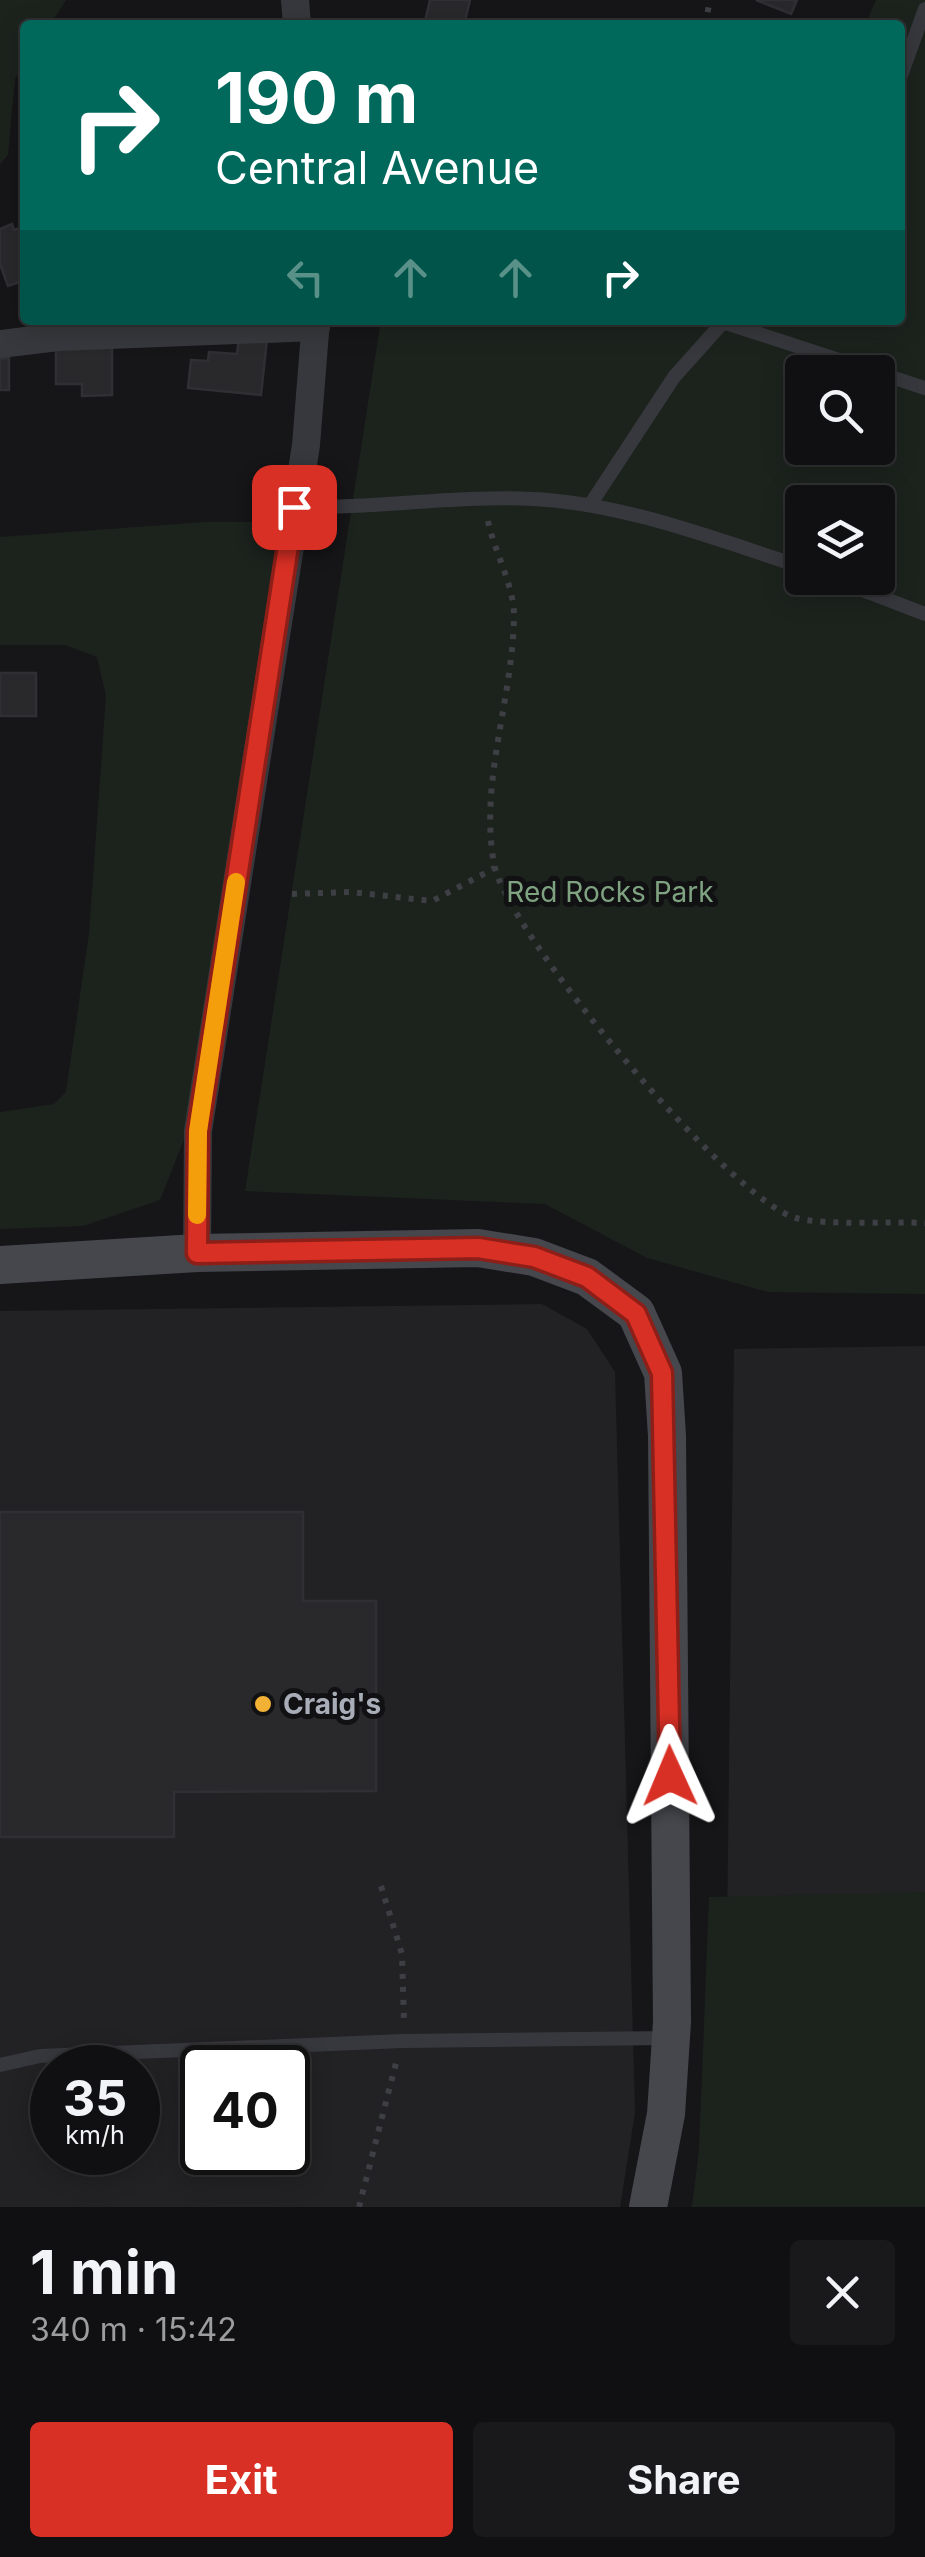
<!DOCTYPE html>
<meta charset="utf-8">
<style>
:root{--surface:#101012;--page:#19191b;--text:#f1f3f6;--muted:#9c9d9f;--line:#303032;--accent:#d93025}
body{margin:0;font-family:Inter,sans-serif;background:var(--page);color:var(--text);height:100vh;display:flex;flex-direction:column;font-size:38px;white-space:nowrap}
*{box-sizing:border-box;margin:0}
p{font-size:32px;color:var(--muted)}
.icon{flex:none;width:55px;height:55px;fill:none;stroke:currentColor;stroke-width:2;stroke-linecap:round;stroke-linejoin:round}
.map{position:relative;height:2207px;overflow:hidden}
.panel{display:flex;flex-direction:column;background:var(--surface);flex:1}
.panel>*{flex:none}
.hud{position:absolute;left:20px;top:20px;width:885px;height:305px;border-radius:10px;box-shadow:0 5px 25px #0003,0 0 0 2px var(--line);background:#00695c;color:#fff;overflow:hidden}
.controls{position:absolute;left:785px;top:355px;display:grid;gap:20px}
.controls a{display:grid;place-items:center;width:110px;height:110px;border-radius:10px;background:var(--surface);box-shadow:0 5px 25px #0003,0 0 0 2px var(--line);font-size:50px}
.speed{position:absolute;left:30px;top:2045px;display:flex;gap:20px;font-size:50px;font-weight:700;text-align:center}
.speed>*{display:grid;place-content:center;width:130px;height:130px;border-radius:50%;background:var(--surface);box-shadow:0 5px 25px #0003,0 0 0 2px var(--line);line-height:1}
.speed small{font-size:25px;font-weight:400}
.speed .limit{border:5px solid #111;border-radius:15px;background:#fff;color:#111}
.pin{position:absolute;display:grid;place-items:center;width:85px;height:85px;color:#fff;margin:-42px;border-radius:20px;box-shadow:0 5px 15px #0006}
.me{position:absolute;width:110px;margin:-55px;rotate:359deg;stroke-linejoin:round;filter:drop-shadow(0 0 8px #0008)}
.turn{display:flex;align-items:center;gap:35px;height:210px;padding:0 30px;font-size:45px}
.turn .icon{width:130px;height:130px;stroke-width:2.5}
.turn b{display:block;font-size:70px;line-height:85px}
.lanes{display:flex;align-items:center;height:95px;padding:0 30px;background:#0003;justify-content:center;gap:50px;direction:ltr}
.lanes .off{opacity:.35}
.round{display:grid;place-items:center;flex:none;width:105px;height:105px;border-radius:10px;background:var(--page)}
.summary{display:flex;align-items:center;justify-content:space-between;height:170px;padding:0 30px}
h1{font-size:60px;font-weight:700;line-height:75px}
.primary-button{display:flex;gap:20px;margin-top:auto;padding:20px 30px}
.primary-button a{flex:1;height:115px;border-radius:10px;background:var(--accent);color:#fff;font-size:40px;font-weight:700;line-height:115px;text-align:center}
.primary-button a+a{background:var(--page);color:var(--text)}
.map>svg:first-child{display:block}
.built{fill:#222225;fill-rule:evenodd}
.green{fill:#1c231d;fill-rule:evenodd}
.building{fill:#29292c;stroke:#303034;stroke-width:2.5}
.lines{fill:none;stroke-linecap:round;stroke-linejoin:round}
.path{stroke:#3d3f44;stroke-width:6;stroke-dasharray:5 8;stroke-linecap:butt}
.lane{stroke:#37383d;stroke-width:14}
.street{stroke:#37383d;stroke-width:28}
.secondary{stroke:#45474d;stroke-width:38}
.route-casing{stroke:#8d1f18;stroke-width:25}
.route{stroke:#d93025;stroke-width:18}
.slow{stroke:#f59e0b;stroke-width:18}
.poi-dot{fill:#f2b134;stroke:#111113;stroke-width:4}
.labels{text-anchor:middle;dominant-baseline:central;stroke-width:10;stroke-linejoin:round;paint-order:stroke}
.park-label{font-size:28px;fill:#7fa381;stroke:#111113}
.poi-label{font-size:28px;font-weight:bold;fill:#a8adb8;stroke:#111113;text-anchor:start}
</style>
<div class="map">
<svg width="925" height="2207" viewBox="0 0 925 2207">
<rect width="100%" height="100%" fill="#161618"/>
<path class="built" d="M542,1304L587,1329L615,1372L635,2113L620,2207H0V1311ZM52,2068H138V2152H52ZM202,2068H288V2152H202Z
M925,1346V2207H713L725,2099L734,1349Z"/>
<path class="green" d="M0,0H66L50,25H25V63L15,79L8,155L0,164Z
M876,0H925V1294L768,1292L647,1258L545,1204L245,1191L381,320H900V25H865ZM802,372H878V448H802ZM802,502H878V578H802Z
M205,522H283L187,1132L160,1200L83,1226L0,1229V1112L54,1104L66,1092L89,933L106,696L97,657L65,645H0V537Z
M925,1892V2207H692L699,2151L709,1897Z"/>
<path class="building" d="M430,0H470L464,25H424Z
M756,0H797L791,14Z
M12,224L14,230L25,226V280L8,286L0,264V229Z
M239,336L267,339L261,395L188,388L191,360L208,361L209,352L237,354Z
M112,341V395L82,396V384H56V342Z
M9,358V390H0V359Z
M0,673H36V716H0Z
M0,1512H303V1601H376V1791L174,1792V1837H0Z"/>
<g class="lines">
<path class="path" d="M705,25L710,0
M488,521C494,551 514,585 514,616C513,699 479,782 494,864C507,933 731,1201 796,1218C827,1226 890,1221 925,1223
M292,894L351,892L432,901L495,868
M381,1886L402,1954L404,2022
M359,2207L396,2063"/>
<path class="lane" d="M900,78L925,9
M723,322L925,388
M590,505L674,377L725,320
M295,507C374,509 454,495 534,499C626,504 715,539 802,567
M831,578L925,614
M0,2065L40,2056L402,2041L670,2038"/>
<path class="street" d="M295,0L297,25
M0,344L58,337L316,327
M197,1253L198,1131L306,445L316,320"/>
<path class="secondary" d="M0,1265L197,1253L478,1248L534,1257L587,1277L636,1313L663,1373L667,1436L672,2022L666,2114L648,2207"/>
</g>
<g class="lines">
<g class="route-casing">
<path id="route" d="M294,507L198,1131L197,1253L478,1248L534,1257L587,1277L636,1314L662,1373L670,1776"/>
</g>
<use href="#route" class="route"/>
<path class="slow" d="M197,1215L198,1131L236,882"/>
</g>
<circle class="poi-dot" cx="263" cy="1704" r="10"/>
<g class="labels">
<g class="park-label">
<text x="610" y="892">Red Rocks Park</text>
</g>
<g class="poi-label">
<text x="283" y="1704">Craig's</text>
</g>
</g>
</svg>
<div class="controls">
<a><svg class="icon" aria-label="search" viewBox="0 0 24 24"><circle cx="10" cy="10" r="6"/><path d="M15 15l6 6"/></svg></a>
<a><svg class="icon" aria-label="layers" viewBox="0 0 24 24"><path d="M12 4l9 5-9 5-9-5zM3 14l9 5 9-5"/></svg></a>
</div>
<div class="speed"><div>35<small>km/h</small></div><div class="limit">40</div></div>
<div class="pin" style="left:294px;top:507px;background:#d93025"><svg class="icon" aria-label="arrive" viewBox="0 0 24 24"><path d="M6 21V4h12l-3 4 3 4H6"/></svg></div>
<svg class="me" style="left:670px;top:1776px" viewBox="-20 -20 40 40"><path d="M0-17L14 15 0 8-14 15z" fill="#d93025" stroke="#fff" stroke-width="4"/></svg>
<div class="hud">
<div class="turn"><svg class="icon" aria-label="right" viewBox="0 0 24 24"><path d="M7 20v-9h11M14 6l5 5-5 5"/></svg><div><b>190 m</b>Central Avenue</div></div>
<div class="lanes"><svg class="icon off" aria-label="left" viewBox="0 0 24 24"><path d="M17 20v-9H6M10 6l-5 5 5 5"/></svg><svg class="icon off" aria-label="ahead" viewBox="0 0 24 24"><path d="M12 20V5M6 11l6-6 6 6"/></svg><svg class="icon off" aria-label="ahead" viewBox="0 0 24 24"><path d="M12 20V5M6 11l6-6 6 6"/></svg><svg class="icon" aria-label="right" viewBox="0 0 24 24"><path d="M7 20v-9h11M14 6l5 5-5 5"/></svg></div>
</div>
</div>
<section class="panel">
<div class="summary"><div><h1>1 min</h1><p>340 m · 15:42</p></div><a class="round"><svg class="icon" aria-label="close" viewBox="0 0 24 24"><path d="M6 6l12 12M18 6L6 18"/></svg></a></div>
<div class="primary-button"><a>Exit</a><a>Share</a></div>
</section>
